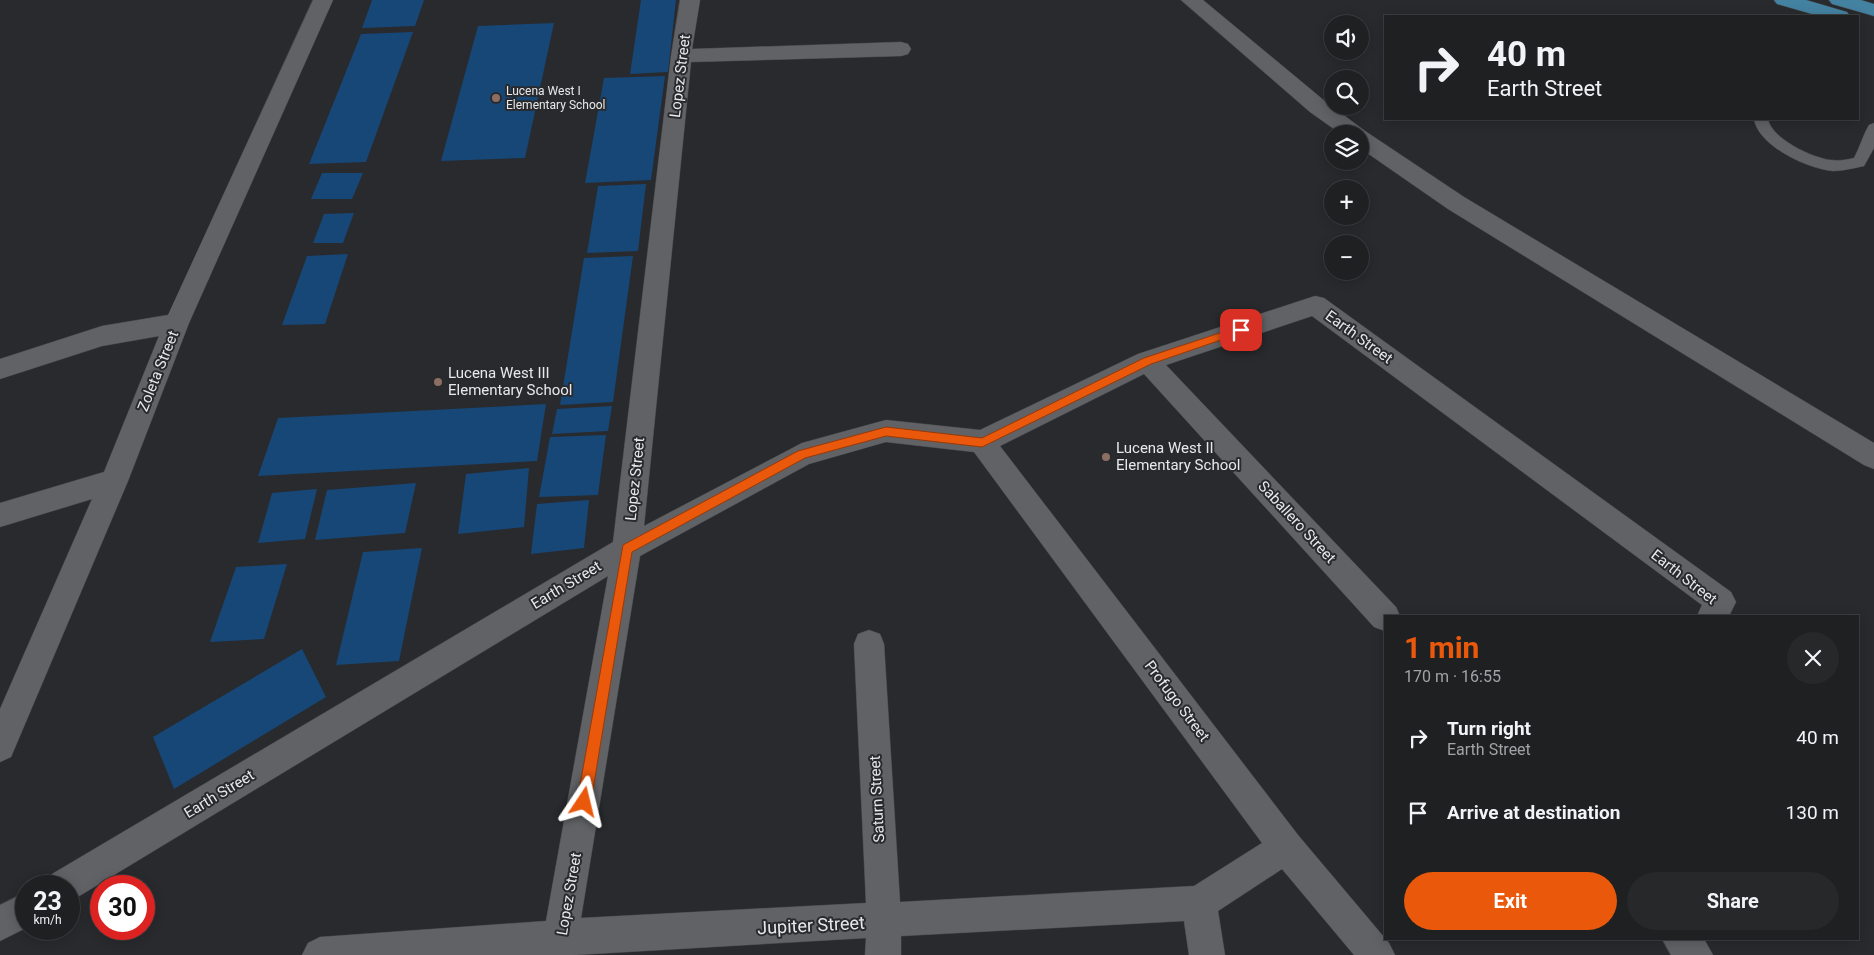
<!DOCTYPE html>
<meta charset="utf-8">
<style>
:root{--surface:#1e2022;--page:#26282a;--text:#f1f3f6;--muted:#a1a3a5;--line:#3c3e40;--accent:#ea580c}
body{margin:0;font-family:Roboto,sans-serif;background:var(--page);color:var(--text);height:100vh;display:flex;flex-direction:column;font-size:19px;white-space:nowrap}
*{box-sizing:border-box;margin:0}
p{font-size:16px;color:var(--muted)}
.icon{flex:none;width:28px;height:28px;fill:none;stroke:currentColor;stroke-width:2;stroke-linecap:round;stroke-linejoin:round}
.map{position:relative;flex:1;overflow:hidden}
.side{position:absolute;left:1384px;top:615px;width:475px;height:325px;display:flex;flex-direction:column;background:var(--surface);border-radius:0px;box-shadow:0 2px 12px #0003,0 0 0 1px var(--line)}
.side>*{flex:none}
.guide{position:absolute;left:1384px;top:15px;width:475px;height:105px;border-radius:0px;box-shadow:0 2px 12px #0003,0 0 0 1px var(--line);background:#1e2022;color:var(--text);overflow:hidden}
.controls{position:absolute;left:1324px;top:15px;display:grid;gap:10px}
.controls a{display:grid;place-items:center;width:45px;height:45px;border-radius:50%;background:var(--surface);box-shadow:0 2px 12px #0003,0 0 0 1px var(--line);font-size:25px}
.speed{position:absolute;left:15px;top:875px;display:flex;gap:10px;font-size:25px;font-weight:700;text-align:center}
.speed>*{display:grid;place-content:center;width:65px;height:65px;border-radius:50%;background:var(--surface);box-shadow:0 2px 12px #0003,0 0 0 1px var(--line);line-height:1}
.speed small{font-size:12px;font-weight:400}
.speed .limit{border:8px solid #d22;background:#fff;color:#111}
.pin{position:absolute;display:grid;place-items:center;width:42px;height:42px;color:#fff;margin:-21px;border-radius:10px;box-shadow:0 2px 8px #0006}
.me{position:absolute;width:55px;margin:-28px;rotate:10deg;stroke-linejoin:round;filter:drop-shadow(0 0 4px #0008)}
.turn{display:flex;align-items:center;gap:18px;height:105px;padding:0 20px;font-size:22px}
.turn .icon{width:65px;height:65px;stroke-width:2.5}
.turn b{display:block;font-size:35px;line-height:42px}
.round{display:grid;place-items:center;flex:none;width:52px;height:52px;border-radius:26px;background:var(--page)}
.overview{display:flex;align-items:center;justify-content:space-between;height:85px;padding:0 20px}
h1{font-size:30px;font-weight:700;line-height:38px;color:var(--accent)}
.cta{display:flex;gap:10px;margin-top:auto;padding:10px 20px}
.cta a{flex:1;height:58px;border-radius:30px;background:var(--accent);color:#fff;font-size:20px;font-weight:700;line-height:58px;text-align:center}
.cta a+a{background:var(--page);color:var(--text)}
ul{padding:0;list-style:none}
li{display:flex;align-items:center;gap:15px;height:75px;padding:0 20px}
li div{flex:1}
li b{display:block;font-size:19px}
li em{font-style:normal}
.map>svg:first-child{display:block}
.building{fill:#174776}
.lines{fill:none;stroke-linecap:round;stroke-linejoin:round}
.service-casing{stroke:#444648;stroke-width:1}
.minor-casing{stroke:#444648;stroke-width:1}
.primary-casing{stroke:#444648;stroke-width:1}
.service{fill:#606265;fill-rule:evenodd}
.minor{fill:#606265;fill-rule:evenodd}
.primary{fill:#4482a2;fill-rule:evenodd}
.route{fill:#ea580c;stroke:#983908}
.education-dot{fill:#8d6e63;stroke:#282a2d;stroke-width:2}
.labels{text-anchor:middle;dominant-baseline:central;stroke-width:4;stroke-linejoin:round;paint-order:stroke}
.far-poi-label{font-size:12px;fill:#e7e8ea;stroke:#282a2d;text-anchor:start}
.street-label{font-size:15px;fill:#e7e8ea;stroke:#282a2d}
.poi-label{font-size:15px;fill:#e7e8ea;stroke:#282a2d;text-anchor:start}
.near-street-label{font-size:18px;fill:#e7e8ea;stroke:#282a2d}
</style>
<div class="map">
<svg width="1874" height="955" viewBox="0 0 1874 955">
<rect width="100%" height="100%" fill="#282a2d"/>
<path class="building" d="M372,0H424L415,26L362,28Z
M641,0H676L668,72L630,74Z
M554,23L525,158L441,161L478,26Z
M413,32L366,162L309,164L361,34Z
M665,76L651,180L585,183L604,78Z
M322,173H363L352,199H311Z
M646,184L638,251L587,253L598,186Z
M354,213L343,243H313L324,214Z
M348,254L325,324L282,325L307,256Z
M633,256L613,402L560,405L584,258Z
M546,404L537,461L258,476L278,418Z
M612,406L608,431L552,434L557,409Z
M606,435L598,495L539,497L550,437Z
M529,468L524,527L458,534L466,474Z
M416,483L405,533L315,540L327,490Z
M317,489L305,539L258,543L272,493Z
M589,500L584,548L531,554L537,504Z
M422,548L399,661L336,665L363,552Z
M287,564L264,639L210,642L236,567Z
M302,649L326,697L174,789L153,737Z"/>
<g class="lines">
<g class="service-casing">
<path id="service" d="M1754,119H1768C1771,138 1812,158 1831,160C1839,161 1846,160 1854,158C1860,147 1863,135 1869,125L1874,123V148L1864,166C1854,168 1843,171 1833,171C1808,169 1758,146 1754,119Z"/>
</g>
<g class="minor-casing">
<path id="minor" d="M313,0H333L189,323L128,481L11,757L0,762V709L92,499L0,527V503L104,472L159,336L102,346L0,379V359L102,326L168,315Z
M680,0H700L692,49L901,42L908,44L911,49L908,54L901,56L691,62L644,526L802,443L886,420L980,430L1138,354L1315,296L1324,298L1731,592L1736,602L1729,616H1697L1702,605L1312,316L1166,365L1396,607L1400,616H1385V631L1374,627L1144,374L1000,446L1298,835L1389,943L1395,955H1354L1282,869L1218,911L1225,955H1189L1184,921L901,936V955H865L866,938L575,955H302L308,943L320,937L546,921L608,576L76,898L69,901V886H47L52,874L613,542L671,56ZM886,442L974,452L1262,843L1194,886L900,902L884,644L880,634L869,630L858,634L854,644L866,903L581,918L640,556L809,464Z
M1181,0H1203L1326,102L1365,131L1464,197L1874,443V469L1864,465L1448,209L1360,148V134H1341L1310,112Z
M26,892V928L0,941V905Z
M1662,939H1704L1713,955H1671Z"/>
</g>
<g class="primary-casing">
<path id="primary" d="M1774,0H1806L1847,12L1850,16H1819L1777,4Z
M1829,0H1861L1874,4V16L1832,4Z"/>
</g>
<use href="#service" class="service"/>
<use href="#minor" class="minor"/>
<use href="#primary" class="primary"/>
</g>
<path class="route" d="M1241,326L1244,327L1246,330L1244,332L1151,364L982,447L886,436L805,458L632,552L591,802L589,806L584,808L579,806L577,802L623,545L798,451L886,427L982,438L1144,358Z"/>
<g class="education-dot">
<circle cx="496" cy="98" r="5"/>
<circle cx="438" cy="382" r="5"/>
<circle cx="1106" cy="457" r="5"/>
</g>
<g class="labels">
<g class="far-poi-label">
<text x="506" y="91">Lucena West I<tspan x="506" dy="14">Elementary School</tspan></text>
</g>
<g class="street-label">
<text transform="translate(680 76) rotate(-83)">Lopez Street</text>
<text transform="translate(1359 337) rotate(36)">Earth Street</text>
<text transform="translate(158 371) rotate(-68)">Zoleta Street</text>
<text transform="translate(635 479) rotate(-84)">Lopez Street</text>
<text transform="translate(1297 522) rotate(47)">Saballero Street</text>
<text transform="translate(1684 577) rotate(38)">Earth Street</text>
<text transform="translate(566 585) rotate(-31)">Earth Street</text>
<text transform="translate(1177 701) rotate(53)">Profugo Street</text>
<text transform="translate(219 794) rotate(-31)">Earth Street</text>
<text transform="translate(877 799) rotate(-93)">Saturn Street</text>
<text transform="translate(569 894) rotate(-80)">Lopez Street</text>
</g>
<g class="poi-label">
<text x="448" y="373">Lucena West III<tspan x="448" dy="17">Elementary School</tspan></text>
<text x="1116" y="448">Lucena West II<tspan x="1116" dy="17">Elementary School</tspan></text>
</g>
<g class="near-street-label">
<text transform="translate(811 925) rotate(-3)">Jupiter Street</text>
</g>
</g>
</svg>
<div class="controls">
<a><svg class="icon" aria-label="sound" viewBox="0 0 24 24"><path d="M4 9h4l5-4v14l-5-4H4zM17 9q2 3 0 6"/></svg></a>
<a><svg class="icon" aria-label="search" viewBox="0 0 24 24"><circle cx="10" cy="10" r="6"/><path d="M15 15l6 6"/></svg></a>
<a><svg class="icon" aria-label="layers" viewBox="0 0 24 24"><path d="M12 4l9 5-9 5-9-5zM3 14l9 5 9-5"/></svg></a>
<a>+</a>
<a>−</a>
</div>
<div class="speed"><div>23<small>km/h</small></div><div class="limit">30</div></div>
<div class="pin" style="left:1241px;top:330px;background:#d93025"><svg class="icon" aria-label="arrive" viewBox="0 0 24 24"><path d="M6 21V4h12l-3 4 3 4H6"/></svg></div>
<svg class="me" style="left:584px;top:802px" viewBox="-20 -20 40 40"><path d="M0-17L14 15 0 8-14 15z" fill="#ea580c" stroke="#fff" stroke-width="4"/></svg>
<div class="guide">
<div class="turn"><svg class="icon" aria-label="right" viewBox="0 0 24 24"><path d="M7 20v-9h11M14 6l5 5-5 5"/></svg><div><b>40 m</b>Earth Street</div></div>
</div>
<section class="side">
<div class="overview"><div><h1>1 min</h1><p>170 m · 16:55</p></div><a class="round"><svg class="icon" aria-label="close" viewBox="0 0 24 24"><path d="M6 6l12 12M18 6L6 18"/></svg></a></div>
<ul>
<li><svg class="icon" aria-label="right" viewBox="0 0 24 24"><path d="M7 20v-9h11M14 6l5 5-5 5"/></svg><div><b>Turn right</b><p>Earth Street</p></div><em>40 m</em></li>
<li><svg class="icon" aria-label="arrive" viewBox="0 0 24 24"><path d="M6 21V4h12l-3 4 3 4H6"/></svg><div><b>Arrive at destination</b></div><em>130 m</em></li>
</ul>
<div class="cta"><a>Exit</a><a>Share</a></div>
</section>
</div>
